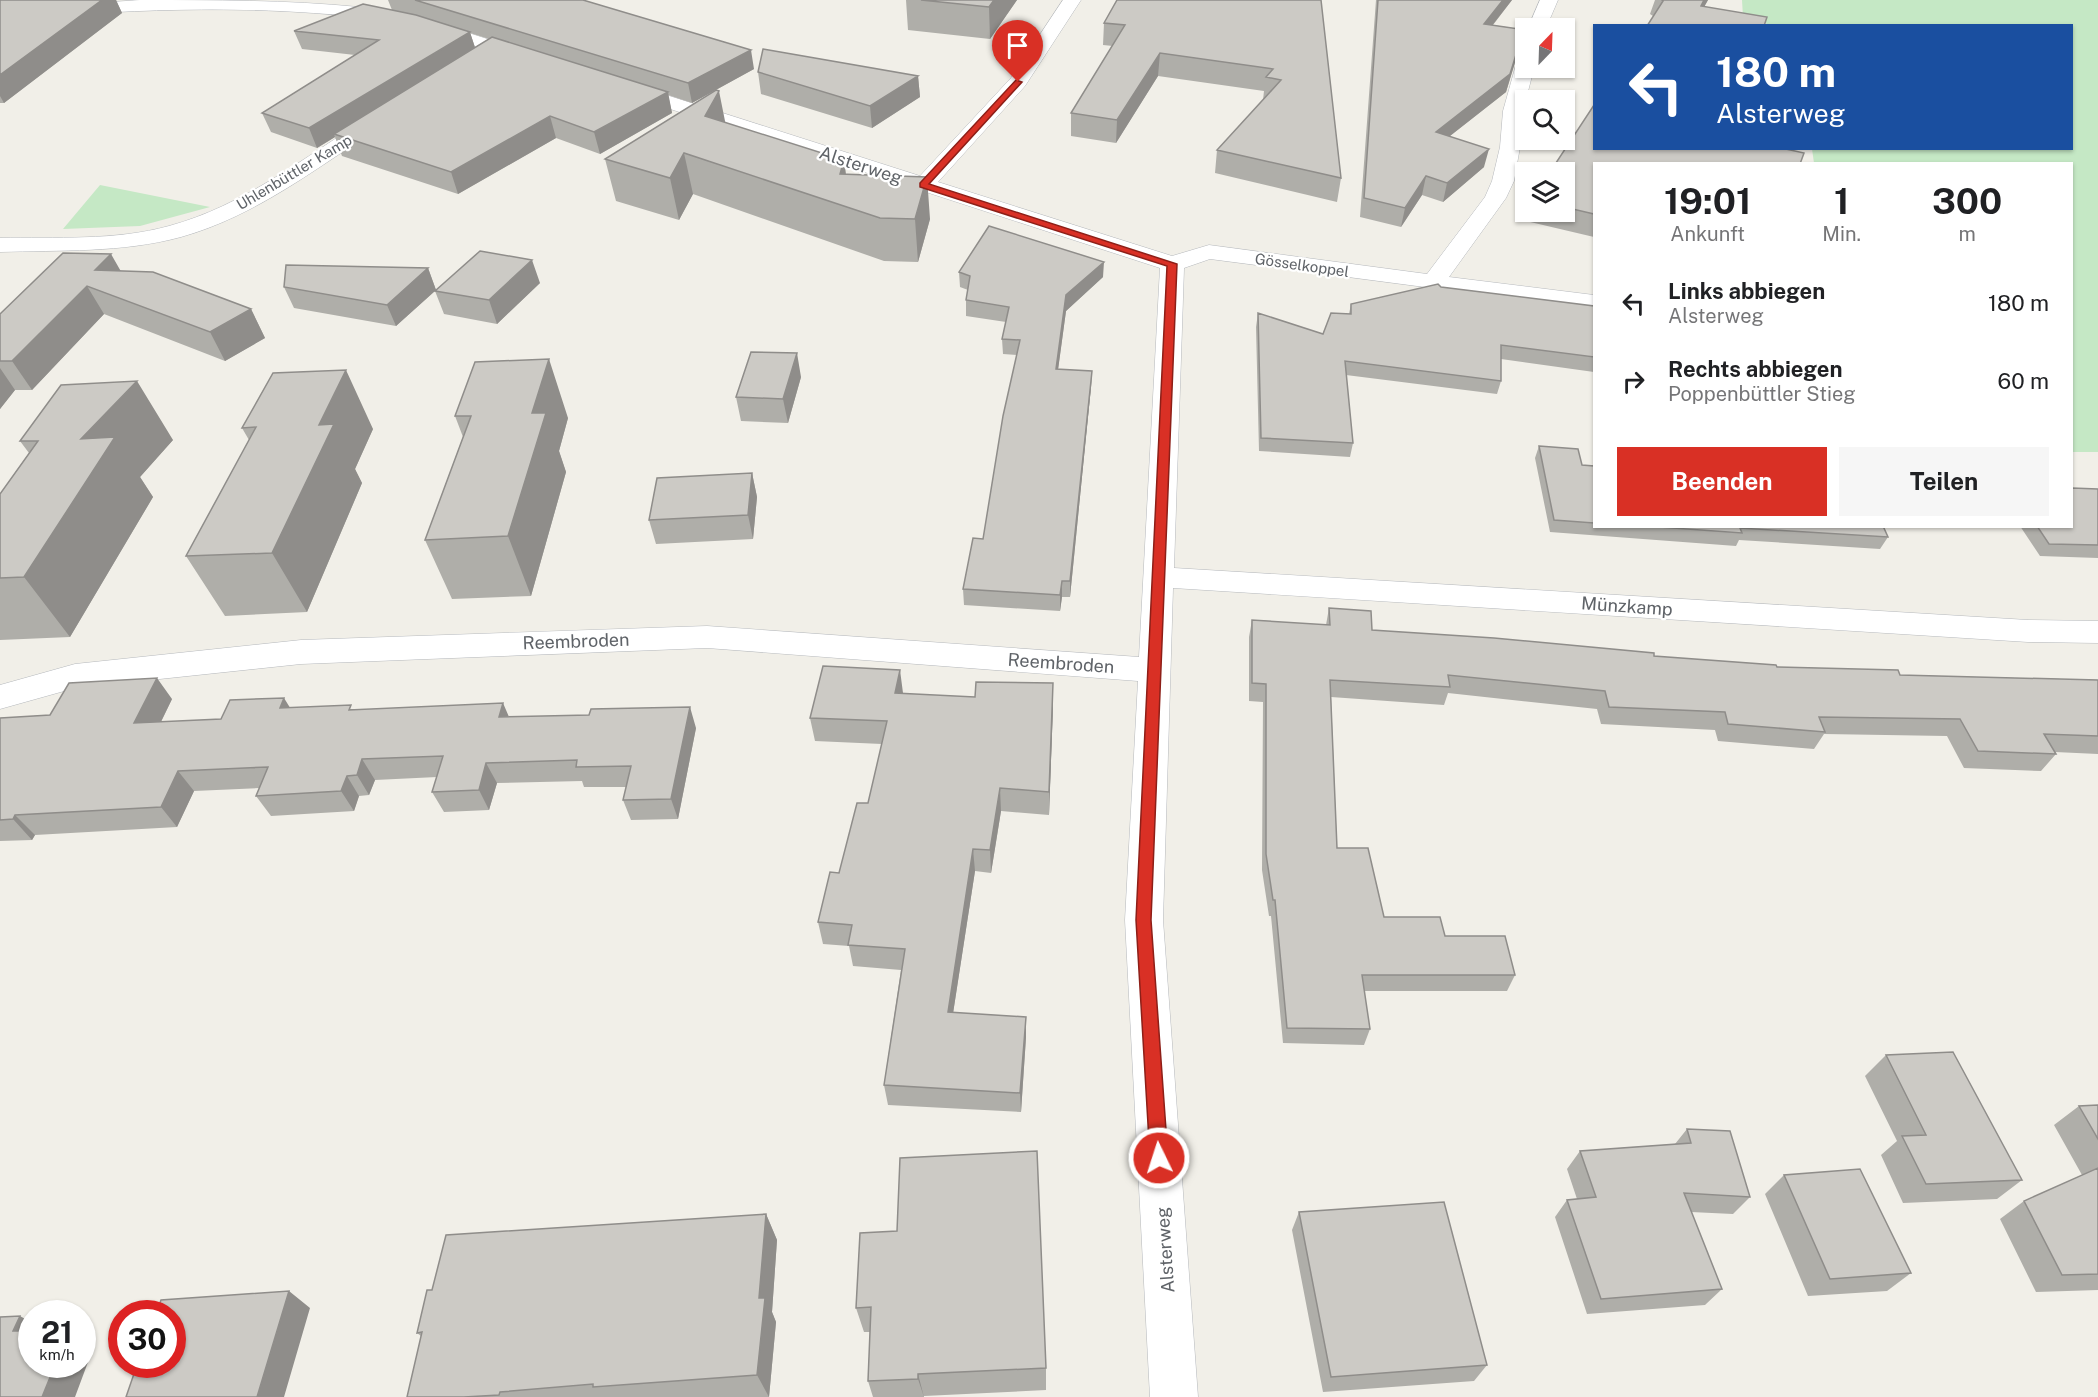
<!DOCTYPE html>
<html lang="de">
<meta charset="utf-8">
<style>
:root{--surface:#fff;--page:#f6f6f6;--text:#202124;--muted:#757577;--accent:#d93025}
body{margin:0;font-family:"Public Sans",sans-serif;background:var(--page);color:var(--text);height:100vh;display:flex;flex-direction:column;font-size:22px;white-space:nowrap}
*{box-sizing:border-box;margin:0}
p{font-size:20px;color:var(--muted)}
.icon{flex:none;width:33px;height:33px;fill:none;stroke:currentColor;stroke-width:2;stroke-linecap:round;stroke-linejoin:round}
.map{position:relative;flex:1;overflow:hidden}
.details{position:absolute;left:1593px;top:162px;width:480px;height:366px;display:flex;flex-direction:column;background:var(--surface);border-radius:0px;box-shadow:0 2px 4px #0004}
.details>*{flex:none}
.banner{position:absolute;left:1593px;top:24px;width:480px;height:126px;border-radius:0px;box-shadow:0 2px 4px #0004;background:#1a4fa0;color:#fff;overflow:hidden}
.needle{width:39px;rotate:23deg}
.fabs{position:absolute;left:1515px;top:18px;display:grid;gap:12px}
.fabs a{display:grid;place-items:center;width:60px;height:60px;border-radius:0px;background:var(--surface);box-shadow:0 2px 4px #0004;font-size:30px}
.speed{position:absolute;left:18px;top:1300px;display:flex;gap:12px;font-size:30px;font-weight:700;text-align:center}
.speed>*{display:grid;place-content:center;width:78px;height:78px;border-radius:50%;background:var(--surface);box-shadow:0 2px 4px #0004;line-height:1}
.speed small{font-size:15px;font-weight:400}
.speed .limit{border:9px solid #d22;background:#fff;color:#111}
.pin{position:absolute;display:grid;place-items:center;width:51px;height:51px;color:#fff;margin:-62px -26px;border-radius:50% 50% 50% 0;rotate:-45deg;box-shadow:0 0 6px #0007}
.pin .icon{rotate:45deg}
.me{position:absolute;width:66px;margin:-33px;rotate:356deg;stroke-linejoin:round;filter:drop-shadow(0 0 4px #0008)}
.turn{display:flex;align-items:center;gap:21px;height:126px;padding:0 24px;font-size:27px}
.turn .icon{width:78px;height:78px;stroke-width:2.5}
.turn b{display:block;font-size:42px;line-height:51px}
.eta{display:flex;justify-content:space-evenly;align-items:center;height:102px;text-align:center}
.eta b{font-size:36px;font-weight:700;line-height:42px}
.primary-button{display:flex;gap:12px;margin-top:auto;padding:12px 24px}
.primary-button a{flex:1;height:69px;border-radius:0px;background:var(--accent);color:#fff;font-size:24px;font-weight:700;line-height:69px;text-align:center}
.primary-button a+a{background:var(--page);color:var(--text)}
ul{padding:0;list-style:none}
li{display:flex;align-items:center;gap:18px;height:78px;padding:0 24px}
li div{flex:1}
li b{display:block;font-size:22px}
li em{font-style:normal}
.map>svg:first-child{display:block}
.green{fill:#c5e8c5}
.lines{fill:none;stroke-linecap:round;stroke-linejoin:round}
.minor-casing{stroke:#b5b8bc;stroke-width:1}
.minor{fill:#fff;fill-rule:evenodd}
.wall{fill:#afaea9;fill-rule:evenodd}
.shaded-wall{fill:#8f8d8a}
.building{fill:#cccac5;stroke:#8f8d8a;stroke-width:1.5}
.route{fill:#d93025;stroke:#8d1f18;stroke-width:1.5}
.labels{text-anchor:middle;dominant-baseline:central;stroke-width:4.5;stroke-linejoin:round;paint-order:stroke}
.far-street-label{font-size:15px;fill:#5f6368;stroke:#fff}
.street-label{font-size:18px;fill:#5f6368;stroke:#fff}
</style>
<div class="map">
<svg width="2098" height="1397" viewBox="0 0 2098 1397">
<rect width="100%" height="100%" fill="#f1efe8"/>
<path class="green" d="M1742,0H2098V452H2072V164L1814,163L1812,149L2072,148V26L1767,25L1765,21L1743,17Z
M100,185L210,207L140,226L63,229Z"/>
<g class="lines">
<g class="minor-casing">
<path id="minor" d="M140,0C213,0 287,0 359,7C418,14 475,36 532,53L534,57L525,63C470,49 416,24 358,17C239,4 119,10 0,20V10Z
M1063,0H1081L1025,86L938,182L1172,256L1209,245L1427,274L1485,197L1492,181L1500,147L1503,111L1517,61L1526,55V68H1534L1523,111L1520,147L1514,181L1506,198L1449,277L1594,295L1593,309L1210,259L1184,268L1174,568L2028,620L2098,621V643L2028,642L1173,588L1163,920L1198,1397H1150L1125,920L1138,681L707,648L301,664L75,688L0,709V685L75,664L301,640L707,626L1139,657L1160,268L621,93L618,89L621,85H635L920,176L1011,78Z
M1540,0H1558L1546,28H1528Z
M376,115L383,117L386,121L383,125C318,167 256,216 181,237C122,253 60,250 0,252V238C55,237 115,241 169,226C243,206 305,157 369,117Z"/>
</g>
<use href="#minor" class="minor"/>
</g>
<path class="wall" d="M0,0H116L122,13L4,103H0Z
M388,0H583L754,69L692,103L668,95L672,113L600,154L556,138L458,194L342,156L335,137L317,148L271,132L262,113L355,55L302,49L294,31L392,10ZM470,33L489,39L475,47Z
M906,0H1017L990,39L908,30Z
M1321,0L1341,178L1337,202L1215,173L1217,150L1263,100L1264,91L1158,76L1116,143L1071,136V113L1113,46L1103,45L1104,23Z
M1376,0H1512L1493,25L1526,30V53L1516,59L1506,92L1450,136L1484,167L1443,202L1422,195L1401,227L1360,217Z
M1655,0H1708L1704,6L1653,16L1650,14Z
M758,72L918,76L920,97L872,128L761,94Z
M725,123L844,160L846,174L930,219L918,262L884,261L693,194L679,220L616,201L605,159Z
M1594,164V237L1526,221L1529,212H1564V172Z
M428,268L436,290L540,283L497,324L444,314L435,291L396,326L294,308L284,287Z
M121,271L251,309L265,338L225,361L104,314L32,390H15L0,409V314Z
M959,272L1103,277L1066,311L1058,369L1092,371L1091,387L1070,597H1062L1060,611L964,605L963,589L983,539L1017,355L1003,354L1002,339L1006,322L966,316V300L968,290L960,287Z
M1441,287L1594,306V372L1501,359V381L1497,394L1346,375L1353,443L1350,457L1259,451L1256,327L1258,313L1323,334L1349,314L1351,304Z
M475,362L568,418L559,451L566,472L531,596L452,599L425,540L463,437L455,416Z
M273,373L373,429L355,469L362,483L307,612L225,616L186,556L249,440L242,428Z
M801,377L788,423L741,421L736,397Z
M61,385L173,440L140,477L153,497L70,637L0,640V494L29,453L20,441Z
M1539,446L1582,465L1594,466V526H1883L1888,537L1880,549L1739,540L1736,546L1550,532L1535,458Z
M752,473L757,497L753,539L656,544L649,520Z
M2098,489V558L2040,556L2020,526H2072Z
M1329,608L1372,630L1777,667L1900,675L2098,680V754L2055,752L2056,754L2041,771L1964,768L1947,736L1824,734L1814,749L1718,741L1715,730L1601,724L1597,709L1448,693L1444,705L1331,697L1337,848L1384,917L1445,936L1515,975L1507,991H1364L1370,1029L1364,1045L1283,1043L1271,916H1269L1262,870L1263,702L1249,701V637L1252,620L1326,625Z
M903,693L1053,707L1049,815L1001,811L991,873L975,871L953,1013L1026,1037L1021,1112L888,1105L884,1085L901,970L853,966L849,946L823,944L818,922L868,803L882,744L815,741L810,718Z
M172,699L161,722L221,719L290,708L353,709L509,716L696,728L678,819L631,820L623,800L626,787H584L582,781L497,783L489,810L444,812L432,792L437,777L375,780L369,795L359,796L354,811L271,816L256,796L259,788L194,791L177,827L35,835L32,840L0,841V718L50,715Z
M1886,1055L2022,1180L1997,1199L1903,1203L1881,1155L1897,1141L1865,1076Z
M2098,1105V1290L2036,1292L2000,1219L2024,1201L2082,1175L2054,1125L2079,1106Z
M1687,1129L1750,1197L1733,1214L1691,1212L1722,1289L1705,1305L1587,1314L1555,1217L1567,1200L1577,1199L1567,1169L1580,1151L1675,1144Z
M1784,1175L1911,1273L1887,1291L1808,1296L1765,1194Z
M1299,1212L1487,1365L1474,1381L1323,1392L1292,1230Z
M766,1214L777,1240L772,1312L776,1322L769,1397H407L421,1336L417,1333L432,1290Z
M860,1233L1046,1368V1390L924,1396V1397H873L868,1381L870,1332H864L856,1308Z"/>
<path class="shaded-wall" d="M102,0H116L122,13L4,103L0,96V75Z
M994,0H1017L990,39L989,7Z
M1503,0H1512L1480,41L1484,24Z
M1704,0H1708L1695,24L1701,6Z
M470,32L476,51L334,134L335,137L317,148L309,128Z
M1526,38V53L1516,59L1506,92L1432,150L1436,132L1520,42Z
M751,50L754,69L692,103L688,83Z
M1160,53L1158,76L1116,143L1117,120Z
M918,76L920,97L872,128L870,106Z
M719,91L727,131L705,116Z
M668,92L672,113L600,154L594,132Z
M550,116L556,138L458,194L451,172Z
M1489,149L1484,167L1443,202L1447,183Z
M684,153L693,194L679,220L670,178Z
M844,160L849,202L840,174Z
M1426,176L1422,195L1401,227L1405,208Z
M927,177L930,219L918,262L915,219Z
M111,254L127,282L95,270Z
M532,260L540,283L497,324L489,300Z
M1104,262L1103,277L1066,311L1056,385V369L1066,295Z
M428,268L436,290L396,326L387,305Z
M87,286L104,314L32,390L12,361Z
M251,309L265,338L225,361L210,332Z
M797,353L801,377L788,423L783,399Z
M549,359L568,418L559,451L566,472L531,596L508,536L532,413Z
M0,368L15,390L0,409Z
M346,370L373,429L355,469L362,483L307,612L272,553L319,425Z
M1092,371L1091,387L1070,597V581Z
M137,381L173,440L140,477L153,497L70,637L24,577L81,439Z
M752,473L757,497L753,539L748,515Z
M1062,581V597L1060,611V595Z
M900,670L903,693H895Z
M157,678L172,699L150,744L134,723Z
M1053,683V707L1049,815V792Z
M284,698L297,719L280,708Z
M503,703L512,724L499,717Z
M690,707L696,728L678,819L671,799Z
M362,759L375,780L369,795L357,775Z
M486,763L497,783L489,810L479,790Z
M178,771L194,791L177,827L161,807Z
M347,776L359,796L354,811L341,791Z
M1000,788L1001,811L991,873L990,850Z
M15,815L35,835L32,840L13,819Z
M973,849L975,871L950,1033L948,1012Z
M1026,1017V1037L1021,1112L1020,1093Z
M766,1214L777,1240L772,1312L776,1322L769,1397L757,1375L759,1298Z
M289,1291L310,1308L284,1397H257Z
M20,1316L32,1323V1341L13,1331Z
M82,1339L94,1346L75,1397H42L55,1365H82Z
M918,1374L924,1397L918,1379Z"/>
<path class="building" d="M0,0H102L0,75Z
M415,0H583L751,50L688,83Z
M921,0H994L989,7Z
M1117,0H1321L1341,178L1217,150L1281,80L1266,77L1273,69L1160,53L1117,120L1071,113L1125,25L1104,23Z
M1378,0H1503L1484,24L1526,30V38L1520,42L1510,74L1436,132L1489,149L1447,183L1426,176L1405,208L1364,198Z
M1662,0H1704L1701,6L1767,17L1764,26H1647L1663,1Z
M363,4L416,15L470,32L309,128L262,113L379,40L294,31Z
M492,37L668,92L594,132L550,116L451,172L334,134Z
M763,49L918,76L870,106L758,72Z
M716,90L719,91L705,116L844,160L840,174L927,177L915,219L880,218L684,153L670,178L605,159Z
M1594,105V148H1787L1786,149L1804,153L1800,164H1594V214L1564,207V172H1550Z
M989,226L1104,262L1066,295L1056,369L1092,371L1070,581H1062L1060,595L963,589L973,538L983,539L1003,416L1020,340L1002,339L1009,307L966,300L970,276L959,272Z
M480,251L532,260L489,300L435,291Z
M63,253L111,254L95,270L153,272L251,309L210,332L87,286L12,361H0V314Z
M286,265L428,268L387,305L284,287Z
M1438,284L1441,287L1594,306V357L1501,345V381L1345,361L1353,443L1261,438L1258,313L1323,334L1331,313L1351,314V304Z
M751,352L797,353L783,399L736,397Z
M549,359L532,413H546L508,536L425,540L471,416H455L475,362Z
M346,370L319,425L334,424L272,553L186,556L256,427L242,428L273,373Z
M137,381L81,439L115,437L24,577L0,578V494L38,441H20L61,385Z
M1539,446L1578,449L1582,465L1594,466V523L1554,520Z
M752,473L748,515L649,520L657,478Z
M2072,488L2098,489V545L2049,544L2037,526H2072Z
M1645,526H1883L1888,537L1740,528L1742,533Z
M1329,608L1371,611L1372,630L1494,638L1654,653V656L1776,665L1777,667L1898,670L1900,675L2098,680V736L2044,734L2056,754L1978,751L1960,719L1819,717L1825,732L1728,724L1725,712L1609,707L1605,691L1448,675L1450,687L1330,680L1337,848H1368L1384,917H1440L1445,936H1505L1515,975H1362L1370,1029L1287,1028L1275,900H1273L1266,854V684L1252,683V620L1330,625Z
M823,666L900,670L895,693L975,697L976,682L1053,683L1049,792L1000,788L990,850L973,849L948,1012L1026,1017L1020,1093L884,1085L905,949L848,945L852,925L818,922L830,872L839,873L857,803H868L887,721L810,718Z
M157,678L134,723L221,719L230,700L284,698L280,708L351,705L349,710L503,703L499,717L589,715L591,709L690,707L671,799L623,800L631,766L576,767L577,760L486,763L479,790L432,792L443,756L362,759L357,775L347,776L341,791L256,796L268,767L178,771L161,807L15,815L13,819L0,820V718L50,715L69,683Z
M1953,1052L2022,1180L1926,1184L1902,1136L1926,1135L1886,1055Z
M2098,1105V1139L2079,1106Z
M1687,1129L1730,1131L1750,1197L1684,1193L1722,1289L1601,1299L1567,1200L1596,1197L1580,1151L1691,1143Z
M1037,1151L1046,1368L918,1374V1379L868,1381L871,1307L856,1308L860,1233L897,1231L900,1158Z
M2098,1168V1274L2062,1275L2024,1201Z
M1860,1169L1911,1273L1830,1279L1784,1175Z
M1444,1202L1487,1365L1331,1377L1299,1212Z
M766,1214L759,1298H765L757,1375L593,1387V1384L500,1392L499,1395L464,1397H407L422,1332L417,1333L427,1290H432L446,1235Z
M289,1291L257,1397H126L137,1365H172V1314H156L161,1300Z
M20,1316L13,1331H32V1365H55L42,1397H0V1317Z"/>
<path class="route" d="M1016,80L1022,82L929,184L1177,264L1151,920L1168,1158L1165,1164L1159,1167L1153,1164L1150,1158L1136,920L1167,266L920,187V183Z"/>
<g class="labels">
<g class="far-street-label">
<text transform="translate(294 172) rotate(-31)">Uhlenbüttler Kamp</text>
<text transform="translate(1302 265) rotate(8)">Gösselkoppel</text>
</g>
<g class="street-label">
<text transform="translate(861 165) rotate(18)">Alsterweg</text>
<text transform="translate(1627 606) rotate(4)">Münzkamp</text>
<text transform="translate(576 641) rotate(-2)">Reembroden</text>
<text transform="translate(1061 663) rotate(4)">Reembroden</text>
<text transform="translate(1165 1250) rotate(-94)">Alsterweg</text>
</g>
</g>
</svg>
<div class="fabs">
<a><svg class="needle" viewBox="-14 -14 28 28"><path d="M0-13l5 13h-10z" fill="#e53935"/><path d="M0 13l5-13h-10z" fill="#757577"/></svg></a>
<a><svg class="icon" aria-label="search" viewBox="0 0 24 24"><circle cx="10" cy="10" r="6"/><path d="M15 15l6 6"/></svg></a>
<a><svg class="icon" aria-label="layers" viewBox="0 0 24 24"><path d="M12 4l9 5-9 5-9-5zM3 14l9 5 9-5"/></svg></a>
</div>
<div class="speed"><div>21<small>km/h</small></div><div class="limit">30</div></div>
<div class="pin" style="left:1018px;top:82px;background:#d93025"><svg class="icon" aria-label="arrive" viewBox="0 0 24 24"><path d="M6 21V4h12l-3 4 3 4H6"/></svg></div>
<svg class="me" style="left:1159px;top:1158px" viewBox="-20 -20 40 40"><circle r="17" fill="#d93025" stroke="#fff" stroke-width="3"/><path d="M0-11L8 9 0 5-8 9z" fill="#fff"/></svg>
<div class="banner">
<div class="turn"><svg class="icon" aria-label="left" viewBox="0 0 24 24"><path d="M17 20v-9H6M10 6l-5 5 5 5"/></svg><div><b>180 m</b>Alsterweg</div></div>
</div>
<section class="details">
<div class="eta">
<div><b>19:01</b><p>Ankunft</p></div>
<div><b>1</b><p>Min.</p></div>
<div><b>300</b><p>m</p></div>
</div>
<ul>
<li><svg class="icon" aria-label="left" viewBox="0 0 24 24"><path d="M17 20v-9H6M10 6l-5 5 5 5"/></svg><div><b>Links abbiegen</b><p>Alsterweg</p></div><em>180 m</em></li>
<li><svg class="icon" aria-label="right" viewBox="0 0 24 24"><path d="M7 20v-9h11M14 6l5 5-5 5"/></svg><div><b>Rechts abbiegen</b><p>Poppenbüttler Stieg</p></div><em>60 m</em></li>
</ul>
<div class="primary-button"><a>Beenden</a><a>Teilen</a></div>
</section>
</div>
